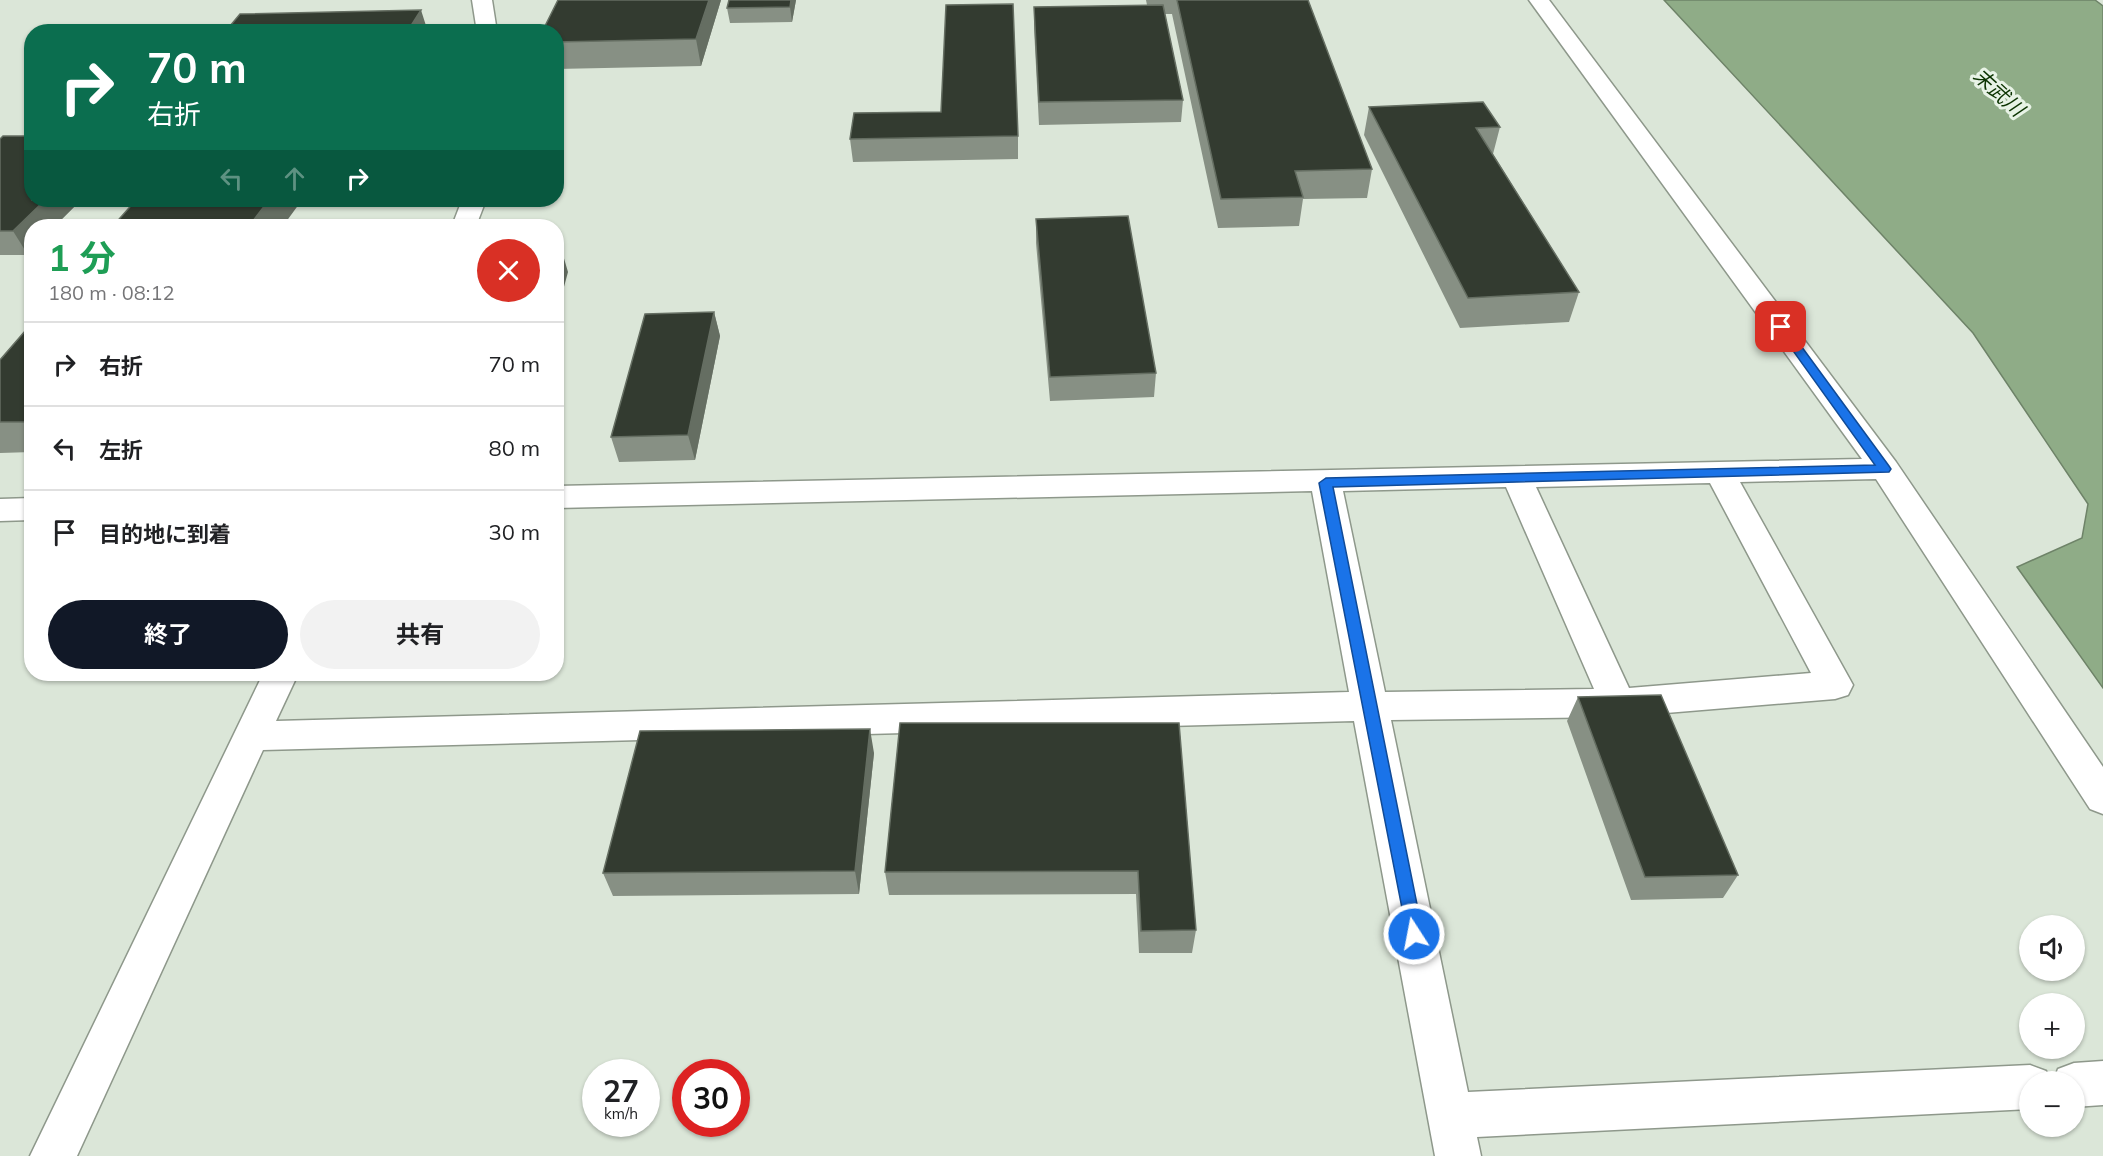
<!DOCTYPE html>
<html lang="ja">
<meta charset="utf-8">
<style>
:root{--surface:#fff;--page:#f2f2f2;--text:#202124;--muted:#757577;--line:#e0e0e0;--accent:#111827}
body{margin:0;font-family:Mulish,"Noto Sans JP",sans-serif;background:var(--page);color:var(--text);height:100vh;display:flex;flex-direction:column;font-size:22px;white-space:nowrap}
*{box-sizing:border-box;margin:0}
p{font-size:20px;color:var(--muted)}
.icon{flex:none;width:33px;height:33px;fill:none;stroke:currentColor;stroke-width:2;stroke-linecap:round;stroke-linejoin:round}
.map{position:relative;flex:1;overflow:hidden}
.side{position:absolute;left:24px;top:219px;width:540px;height:462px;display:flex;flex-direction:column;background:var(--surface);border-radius:24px;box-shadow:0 2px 4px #0004}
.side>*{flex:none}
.hud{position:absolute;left:24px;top:24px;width:540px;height:183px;border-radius:24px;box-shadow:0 2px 4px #0004;background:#0b6e4f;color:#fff;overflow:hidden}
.tools{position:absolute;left:2019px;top:915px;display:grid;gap:12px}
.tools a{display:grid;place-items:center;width:66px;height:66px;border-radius:50%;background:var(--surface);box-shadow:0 2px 4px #0004;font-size:30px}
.speed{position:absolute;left:582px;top:1059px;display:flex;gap:12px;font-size:30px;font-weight:700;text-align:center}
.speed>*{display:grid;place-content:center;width:78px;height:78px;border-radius:50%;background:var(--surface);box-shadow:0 2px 4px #0004;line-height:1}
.speed small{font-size:15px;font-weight:400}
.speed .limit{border:9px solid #d22;background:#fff;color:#111}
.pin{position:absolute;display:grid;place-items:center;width:51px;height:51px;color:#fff;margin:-26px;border-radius:12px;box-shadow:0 3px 9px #0006}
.me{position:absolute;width:66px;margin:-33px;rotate:349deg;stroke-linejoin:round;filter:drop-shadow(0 0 4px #0008)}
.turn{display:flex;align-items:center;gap:21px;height:126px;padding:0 24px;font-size:27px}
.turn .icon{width:78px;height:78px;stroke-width:2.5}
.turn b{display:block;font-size:42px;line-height:51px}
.lanes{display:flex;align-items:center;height:57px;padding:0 24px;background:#0003;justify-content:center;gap:30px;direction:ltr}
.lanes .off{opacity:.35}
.round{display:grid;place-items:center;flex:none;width:63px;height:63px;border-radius:32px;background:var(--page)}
.headline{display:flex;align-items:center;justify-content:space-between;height:102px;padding:0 24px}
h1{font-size:36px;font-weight:700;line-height:45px;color:#1e9e55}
.action{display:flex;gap:12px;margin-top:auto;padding:12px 24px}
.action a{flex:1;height:69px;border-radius:36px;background:var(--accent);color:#fff;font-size:24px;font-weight:700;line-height:69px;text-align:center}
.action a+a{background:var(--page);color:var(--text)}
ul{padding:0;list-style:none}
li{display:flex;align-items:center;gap:18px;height:84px;padding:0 24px;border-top:2px solid var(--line)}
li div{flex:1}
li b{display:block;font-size:22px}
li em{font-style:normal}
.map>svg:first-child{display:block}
.water{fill:#8fac87;stroke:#6e8368;stroke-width:1.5}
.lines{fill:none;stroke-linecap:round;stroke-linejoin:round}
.minor-casing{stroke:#8e988b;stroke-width:3}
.minor{fill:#fff;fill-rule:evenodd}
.wall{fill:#879084}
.shaded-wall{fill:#656e62}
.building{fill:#333b30;stroke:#656e62;stroke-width:1.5}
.route{fill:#1a73e8;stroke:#114b97;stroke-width:1.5}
.labels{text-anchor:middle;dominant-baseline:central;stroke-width:6;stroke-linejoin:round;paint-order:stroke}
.far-water-label{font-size:20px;font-style:italic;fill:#0b3300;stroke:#e8f3e6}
</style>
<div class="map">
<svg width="2103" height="1156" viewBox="0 0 2103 1156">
<rect width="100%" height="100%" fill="#dbe6d8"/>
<path class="water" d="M1664,0H2095L2103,6V688L2017,567L2082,538L2088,504L1973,333Z"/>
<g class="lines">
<g class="minor-casing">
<path id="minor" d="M472,0H492L497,32H477Z
M1529,0H1549L1896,462L2103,767V814L2090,809L1876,479L1740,482L1853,685L1848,695L1835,699L1618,717L1391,720L1468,1092L2030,1065L2046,1071L2050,1082H2030V1109L1477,1137L1481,1156H1435L1354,721L263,750L77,1156H30L263,674H298L276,721L1349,692L1312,491L556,508V486L1862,459ZM1710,483L1811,673L1629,688L1536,487ZM1506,487L1594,689L1385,692L1343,491Z
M462,200H486L476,226H452Z
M32,498V520L0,521V499Z
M2103,1061V1105L2074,1107V1082H2053L2058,1069L2074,1063Z"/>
</g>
<use href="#minor" class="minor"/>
</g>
<path class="wall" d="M721,0L701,66L556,69V32Z
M729,0H796L792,22L730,23L727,8Z
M1146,0H1308L1372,169L1367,198L1303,199L1299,226L1218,228L1172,14H1165L1183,100L1181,122L1039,125L1034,28V7L1147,5Z
M1369,107L1500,127L1493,154L1579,292L1569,322L1460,328L1364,135Z
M941,112L1018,136V159L853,162L850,139Z
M0,139L32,200H81L55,226H32V251L28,255H0Z
M1036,219L1156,373L1154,397L1050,401L1036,243Z
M714,312L720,336L695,460L619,462L611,437Z
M32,323V452L0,453V360Z
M1578,697L1738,875L1723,898L1631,900L1567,721Z
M1179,723L1196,930L1192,953H1139L1136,894L889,895L885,872Z
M874,753L859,894L613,896L603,873Z"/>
<path class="shaded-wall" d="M709,0H721L701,66L696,39Z
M791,0H796L792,22L790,7Z
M421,10L428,32H407Z
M45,200H81L55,226H32V251L28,255L13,231Z
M269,200H302L283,226H249Z
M563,255L568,272L558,309L556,304V279Z
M714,312L720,336L695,460L688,435Z
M870,729L874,753L859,894L855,871Z"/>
<path class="building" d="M558,0H709L696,39L556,42V32H542Z
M729,0H791L790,7L727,8Z
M1177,0H1308L1372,169L1295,171L1303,197L1221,199Z
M1013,4L1018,136L850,139L854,113L941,112L946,5Z
M1163,5L1183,100L1039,102L1034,7Z
M421,10L407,32H225L240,14Z
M1483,102L1500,127L1476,128L1579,292L1468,298L1369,107Z
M3,136H32V200H45L13,231H0V139Z
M136,200H269L249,226H113Z
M1128,216L1156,373L1050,377L1036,219Z
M556,255H563L556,279Z
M714,312L688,435L611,437L645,314Z
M32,323V422H0V360Z
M1661,695L1738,875L1645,877L1578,697Z
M900,723H1179L1196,930L1141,931L1138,871L885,872Z
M870,729L855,871L603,873L640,731Z"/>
<path class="route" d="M1781,323L1785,324L1889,466L1891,469L1889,472L1333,487L1423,934L1421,939L1414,941L1408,939L1319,483L1326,478L1875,465L1776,327Z"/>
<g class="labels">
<g class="far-water-label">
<text transform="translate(1999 92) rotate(42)">末武川</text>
</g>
</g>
</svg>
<div class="tools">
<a><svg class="icon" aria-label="sound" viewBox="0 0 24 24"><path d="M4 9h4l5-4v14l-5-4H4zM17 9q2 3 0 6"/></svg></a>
<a>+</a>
<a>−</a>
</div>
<div class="speed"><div>27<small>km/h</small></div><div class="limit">30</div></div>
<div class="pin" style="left:1781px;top:327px;background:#d93025"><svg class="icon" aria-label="arrive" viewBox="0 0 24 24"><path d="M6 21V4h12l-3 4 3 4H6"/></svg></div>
<svg class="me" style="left:1414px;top:934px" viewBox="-20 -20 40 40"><circle r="17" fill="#1a73e8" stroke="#fff" stroke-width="3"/><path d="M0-11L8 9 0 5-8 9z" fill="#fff"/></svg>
<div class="hud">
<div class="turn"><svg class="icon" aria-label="right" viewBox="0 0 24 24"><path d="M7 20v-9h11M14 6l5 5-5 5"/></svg><div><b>70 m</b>右折</div></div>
<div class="lanes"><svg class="icon off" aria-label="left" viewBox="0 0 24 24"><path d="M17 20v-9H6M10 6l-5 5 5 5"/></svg><svg class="icon off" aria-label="ahead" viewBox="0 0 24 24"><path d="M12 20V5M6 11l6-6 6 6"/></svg><svg class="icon" aria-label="right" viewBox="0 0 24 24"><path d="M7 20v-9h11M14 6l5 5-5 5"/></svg></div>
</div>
<section class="side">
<div class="headline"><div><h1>1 分</h1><p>180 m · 08:12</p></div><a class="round" style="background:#d93025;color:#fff"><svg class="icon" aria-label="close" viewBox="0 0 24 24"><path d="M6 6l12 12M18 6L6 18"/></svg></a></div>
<ul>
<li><svg class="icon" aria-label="right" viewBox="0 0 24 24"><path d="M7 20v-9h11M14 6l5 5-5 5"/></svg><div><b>右折</b></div><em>70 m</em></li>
<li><svg class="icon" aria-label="left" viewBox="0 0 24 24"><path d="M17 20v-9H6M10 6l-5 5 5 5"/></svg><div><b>左折</b></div><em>80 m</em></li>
<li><svg class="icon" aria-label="arrive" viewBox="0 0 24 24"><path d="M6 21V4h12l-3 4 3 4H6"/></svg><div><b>目的地に到着</b></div><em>30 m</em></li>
</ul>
<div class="action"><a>終了</a><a>共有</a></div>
</section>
</div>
